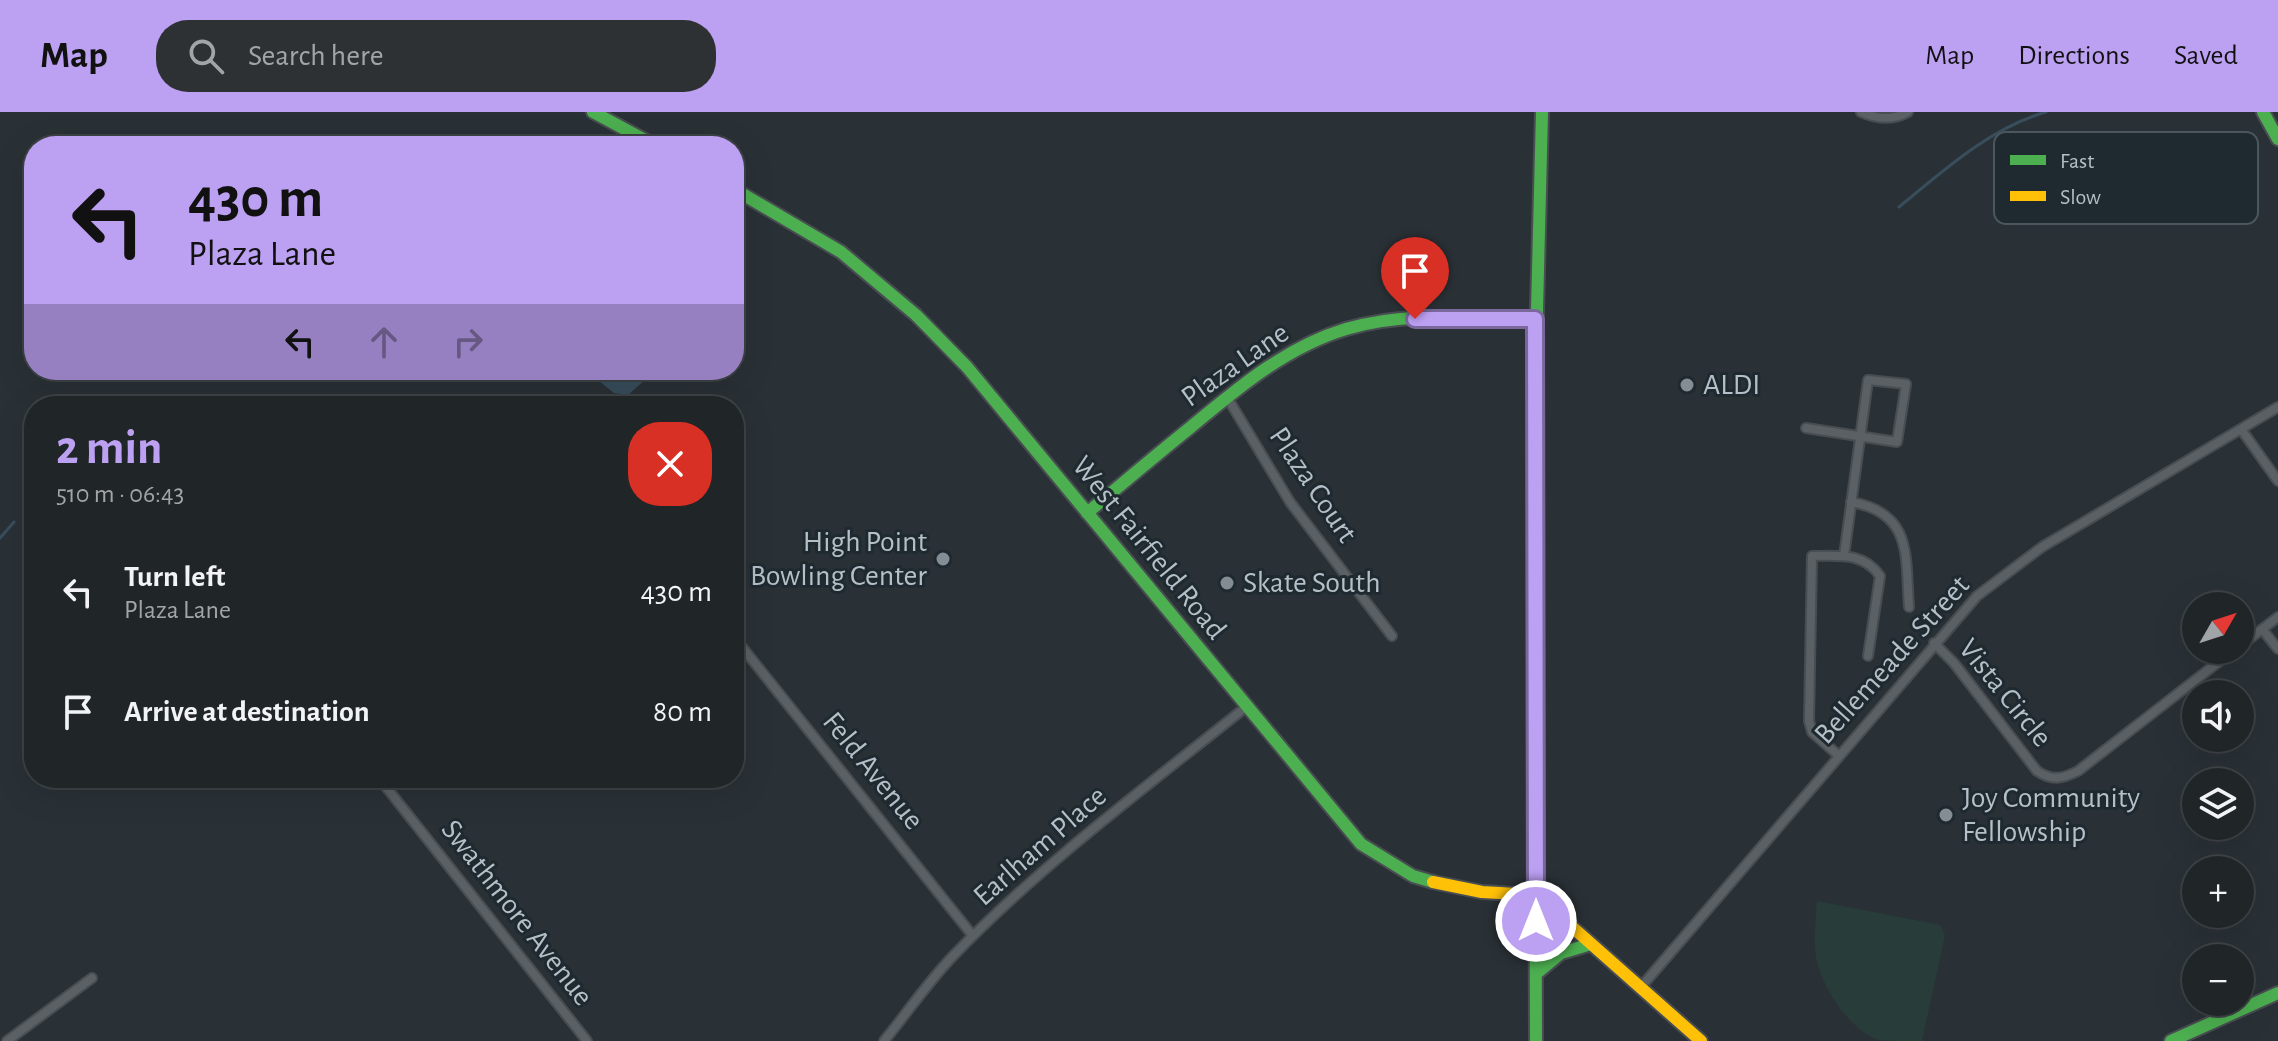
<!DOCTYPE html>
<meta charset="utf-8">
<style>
:root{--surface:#202528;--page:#2d3134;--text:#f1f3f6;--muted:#a2a5a8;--line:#3d4245;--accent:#bca0f2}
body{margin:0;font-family:"Alegreya Sans",sans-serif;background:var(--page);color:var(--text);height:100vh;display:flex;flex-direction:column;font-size:30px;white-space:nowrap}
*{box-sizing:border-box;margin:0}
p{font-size:26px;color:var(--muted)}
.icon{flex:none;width:44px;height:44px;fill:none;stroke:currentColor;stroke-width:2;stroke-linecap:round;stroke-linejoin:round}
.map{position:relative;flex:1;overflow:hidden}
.details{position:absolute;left:24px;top:284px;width:720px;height:392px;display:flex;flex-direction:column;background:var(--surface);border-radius:32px;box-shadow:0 8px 32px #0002,0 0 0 2px var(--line)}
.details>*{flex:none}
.banner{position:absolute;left:24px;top:24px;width:720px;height:244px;border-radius:32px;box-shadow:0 8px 32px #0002,0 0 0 2px var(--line);background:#bca0f2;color:#111;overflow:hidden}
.needle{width:52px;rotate:51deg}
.fabs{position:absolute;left:2182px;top:480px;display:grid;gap:16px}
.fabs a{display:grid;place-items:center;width:72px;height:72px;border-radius:50%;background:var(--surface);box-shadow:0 8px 32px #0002,0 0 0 2px var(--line);font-size:40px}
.pin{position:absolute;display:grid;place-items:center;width:68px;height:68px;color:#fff;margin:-82px -34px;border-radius:50% 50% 50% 0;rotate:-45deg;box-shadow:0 0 8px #0007}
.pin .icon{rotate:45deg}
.me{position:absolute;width:88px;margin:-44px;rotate:0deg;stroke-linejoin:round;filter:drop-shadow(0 0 6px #0008)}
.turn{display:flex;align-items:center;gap:28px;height:168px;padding:0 32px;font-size:36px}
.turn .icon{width:104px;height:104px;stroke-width:2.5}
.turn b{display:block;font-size:56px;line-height:68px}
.lanes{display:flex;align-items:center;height:76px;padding:0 32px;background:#0003;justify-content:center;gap:40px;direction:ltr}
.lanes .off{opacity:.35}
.round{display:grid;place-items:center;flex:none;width:84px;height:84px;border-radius:32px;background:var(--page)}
.headline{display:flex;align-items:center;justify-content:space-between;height:136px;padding:0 32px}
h1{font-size:48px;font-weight:700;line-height:60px;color:var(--accent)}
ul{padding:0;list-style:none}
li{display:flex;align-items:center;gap:24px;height:120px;padding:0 32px}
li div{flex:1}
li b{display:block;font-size:30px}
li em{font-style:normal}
header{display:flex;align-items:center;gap:48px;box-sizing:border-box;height:112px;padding:0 40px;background:var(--accent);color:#111}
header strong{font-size:38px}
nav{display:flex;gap:44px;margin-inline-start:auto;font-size:28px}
.search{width:560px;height:72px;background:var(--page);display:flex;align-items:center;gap:20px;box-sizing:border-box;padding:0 28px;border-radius:32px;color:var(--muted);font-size:30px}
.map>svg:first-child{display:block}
.green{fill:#283c3a}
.water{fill:#394e5d}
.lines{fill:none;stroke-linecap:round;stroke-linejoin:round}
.stream{stroke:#394e5d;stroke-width:3}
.street-casing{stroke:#484d51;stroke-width:12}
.fast-casing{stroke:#484d51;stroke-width:16}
.slow-casing{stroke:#484d51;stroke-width:16}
.street{stroke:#5a6064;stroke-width:8}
.fast{stroke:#4caf50;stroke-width:12}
.slow{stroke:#ffc107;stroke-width:12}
.route-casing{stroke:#7a689d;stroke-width:20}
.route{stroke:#bca0f2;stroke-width:14}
.poi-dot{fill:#848d94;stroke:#1e2930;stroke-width:3}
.labels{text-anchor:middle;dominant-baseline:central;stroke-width:6;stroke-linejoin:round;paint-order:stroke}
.street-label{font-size:30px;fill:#b4bfc7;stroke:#1e2930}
.poi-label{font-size:30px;fill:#b4bfc7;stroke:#1e2930;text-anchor:start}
.key{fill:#1e2930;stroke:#4b565d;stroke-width:2}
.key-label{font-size:22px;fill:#b4bfc7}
</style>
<header>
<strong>Map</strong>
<div class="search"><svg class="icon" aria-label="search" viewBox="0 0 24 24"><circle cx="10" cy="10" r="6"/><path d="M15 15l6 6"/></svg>Search here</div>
<nav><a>Map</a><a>Directions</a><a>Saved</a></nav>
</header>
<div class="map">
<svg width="2278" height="929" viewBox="0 0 2278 929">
<rect width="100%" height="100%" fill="#2a3136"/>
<path class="green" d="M1817,789L1940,813L1945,823L1922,929C1909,929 1891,929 1879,928C1850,919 1821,874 1816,845C1813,827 1816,808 1817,789Z"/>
<path class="water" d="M609,258H656L628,283L614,281L599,269Z"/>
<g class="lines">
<path class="stream" d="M1899,95C1944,58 1990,16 2046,0
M0,426L14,410"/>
<g class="street-casing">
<path id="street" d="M1861,0C1877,7 1892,9 1908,0
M1227,285L1290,390L1392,524
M1806,316L1897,330L1906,272L1868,268L1844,444
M2241,317L2278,369
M1851,390C1914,401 1905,446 1909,495
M2262,517L2278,537
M734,525L973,824
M1934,531L1954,551L2037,659C2052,669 2062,667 2078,659L2234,538
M2240,534L2278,505
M1838,643L1812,620L1809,609L1812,444C1838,444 1864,440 1880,464L1868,544
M379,666L587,929
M1641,875L1977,484L2042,435L2278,295
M7,929L92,866
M884,929C907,901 928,870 953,844C1042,752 1146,675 1246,595"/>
</g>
<g class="fast-casing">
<path id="fast" d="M593,0L656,34
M2263,0L2278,27
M734,77L841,140L916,203L967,255L1361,732L1413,764L1433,770
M1087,401C1122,372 1156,343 1191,315C1238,276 1286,235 1346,217C1406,199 1473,206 1535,207
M1536,862L1561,841L1591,832
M1536,929L1534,317L1542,0
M2171,929L2278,881"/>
</g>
<g class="slow-casing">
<path id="slow" d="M1433,770L1482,780L1536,783L1701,929"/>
</g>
<use href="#street" class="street"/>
<use href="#fast" class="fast"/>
<use href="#slow" class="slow"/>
</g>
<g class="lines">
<g class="route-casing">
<path id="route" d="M1415,207H1535L1536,809"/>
</g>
<use href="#route" class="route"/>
</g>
<g class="poi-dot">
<circle cx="1687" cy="273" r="8"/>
<circle cx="943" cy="447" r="8"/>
<circle cx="1227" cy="471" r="8"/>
<circle cx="1946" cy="703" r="8"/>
</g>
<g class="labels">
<g class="street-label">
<text transform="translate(1235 253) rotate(-35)">Plaza Lane</text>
<text transform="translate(1313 373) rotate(56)">Plaza Court</text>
<text transform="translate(1149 436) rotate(51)">West Fairfield Road</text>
<text transform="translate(1892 548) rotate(-48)">Bellemeade Street</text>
<text transform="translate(2005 581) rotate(51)">Vista Circle</text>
<text transform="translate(873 659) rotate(51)">Feld Avenue</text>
<text transform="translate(1040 734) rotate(-41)">Earlham Place</text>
<text transform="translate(517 801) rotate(52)">Swathmore Avenue</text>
</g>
<g class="poi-label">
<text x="1703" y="273">ALDI</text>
<text x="927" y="430" text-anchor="end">High Point<tspan x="927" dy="34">Bowling Center</tspan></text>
<text x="1243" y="471">Skate South</text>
<text x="1962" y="686">Joy Community<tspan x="1962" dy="34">Fellowship</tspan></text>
</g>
</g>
<rect x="1994" y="20" width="264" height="92" rx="12" class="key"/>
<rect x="2010" y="43" width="36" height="10" fill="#4caf50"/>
<rect x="2010" y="79" width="36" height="10" fill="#ffc107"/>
<g class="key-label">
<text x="2060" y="56">Fast</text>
<text x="2060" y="92">Slow</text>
</g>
</svg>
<div class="fabs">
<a><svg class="needle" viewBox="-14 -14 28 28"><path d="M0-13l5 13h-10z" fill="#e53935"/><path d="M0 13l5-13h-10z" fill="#a2a5a8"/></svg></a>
<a><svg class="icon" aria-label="sound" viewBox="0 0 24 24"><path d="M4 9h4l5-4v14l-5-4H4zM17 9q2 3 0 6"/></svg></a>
<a><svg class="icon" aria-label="layers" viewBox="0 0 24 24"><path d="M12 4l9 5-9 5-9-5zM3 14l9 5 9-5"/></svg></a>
<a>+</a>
<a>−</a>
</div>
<div class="pin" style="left:1415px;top:207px;background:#d93025"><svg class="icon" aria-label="arrive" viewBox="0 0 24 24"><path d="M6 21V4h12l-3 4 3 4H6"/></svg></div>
<svg class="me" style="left:1536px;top:809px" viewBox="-20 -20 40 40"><circle r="17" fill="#bca0f2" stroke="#fff" stroke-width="3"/><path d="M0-11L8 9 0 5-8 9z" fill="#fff"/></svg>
<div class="banner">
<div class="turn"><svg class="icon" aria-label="left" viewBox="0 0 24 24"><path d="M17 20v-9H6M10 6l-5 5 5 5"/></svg><div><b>430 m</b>Plaza Lane</div></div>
<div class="lanes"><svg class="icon" aria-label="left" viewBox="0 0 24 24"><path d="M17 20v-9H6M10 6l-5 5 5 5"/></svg><svg class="icon off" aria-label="ahead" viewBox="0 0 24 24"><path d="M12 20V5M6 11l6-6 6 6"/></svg><svg class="icon off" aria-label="right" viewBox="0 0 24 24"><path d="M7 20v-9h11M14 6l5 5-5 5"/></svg></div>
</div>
<section class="details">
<div class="headline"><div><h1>2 min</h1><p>510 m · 06:43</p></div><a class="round" style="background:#d93025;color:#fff"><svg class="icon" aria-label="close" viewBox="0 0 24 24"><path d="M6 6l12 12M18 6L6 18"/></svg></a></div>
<ul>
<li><svg class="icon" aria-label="left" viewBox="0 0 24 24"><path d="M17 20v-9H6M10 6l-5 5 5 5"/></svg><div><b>Turn left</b><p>Plaza Lane</p></div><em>430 m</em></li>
<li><svg class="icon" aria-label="arrive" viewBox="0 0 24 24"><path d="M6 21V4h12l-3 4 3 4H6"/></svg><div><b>Arrive at destination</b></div><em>80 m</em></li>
</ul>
</section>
</div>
